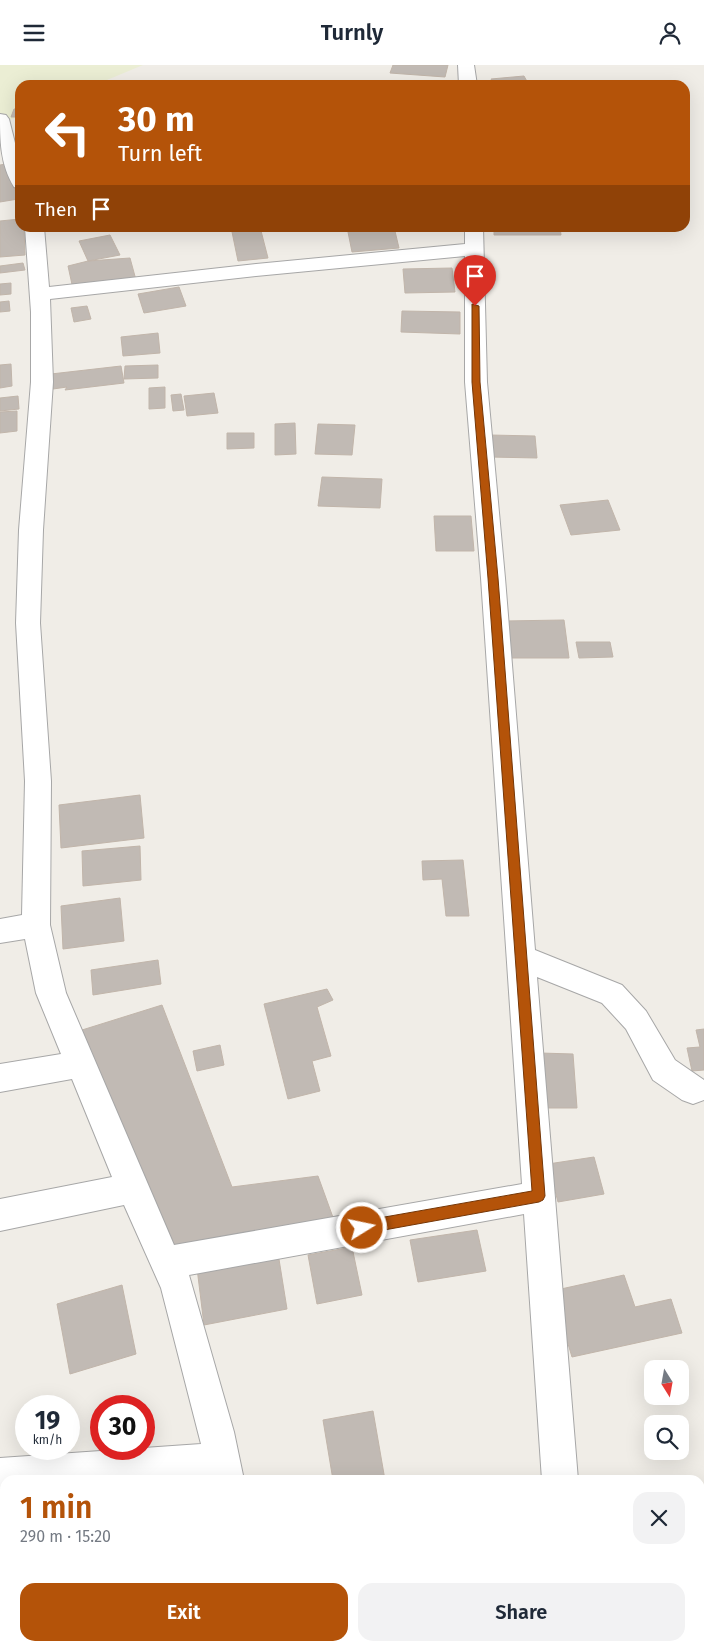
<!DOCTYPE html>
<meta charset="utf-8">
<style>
:root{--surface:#fff;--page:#f2f2f3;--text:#1f2937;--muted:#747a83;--accent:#b45309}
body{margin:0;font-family:"Fira Sans",sans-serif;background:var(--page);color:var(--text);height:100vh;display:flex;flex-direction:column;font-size:19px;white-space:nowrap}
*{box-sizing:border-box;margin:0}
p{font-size:16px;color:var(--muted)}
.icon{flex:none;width:28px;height:28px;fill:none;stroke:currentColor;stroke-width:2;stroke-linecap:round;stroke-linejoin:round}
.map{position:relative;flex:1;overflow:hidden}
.sheet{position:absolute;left:0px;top:1410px;width:705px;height:176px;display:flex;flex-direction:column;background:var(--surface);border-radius:15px 15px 0 0;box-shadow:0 5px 20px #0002}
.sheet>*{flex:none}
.top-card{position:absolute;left:15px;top:15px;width:675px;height:152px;border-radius:15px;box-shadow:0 5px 20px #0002;background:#b45309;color:#fff;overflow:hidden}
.needle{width:32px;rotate:169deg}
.controls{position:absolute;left:644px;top:1295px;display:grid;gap:10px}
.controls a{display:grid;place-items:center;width:45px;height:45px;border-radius:10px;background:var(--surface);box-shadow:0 5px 20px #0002;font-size:25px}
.speed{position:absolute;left:15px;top:1330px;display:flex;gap:10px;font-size:25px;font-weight:700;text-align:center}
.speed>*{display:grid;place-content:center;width:65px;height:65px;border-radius:50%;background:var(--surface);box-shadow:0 5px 20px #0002;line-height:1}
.speed small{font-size:12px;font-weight:400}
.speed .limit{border:8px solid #d22;background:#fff;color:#111}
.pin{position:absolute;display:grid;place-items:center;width:42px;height:42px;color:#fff;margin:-51px -21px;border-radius:50% 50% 50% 0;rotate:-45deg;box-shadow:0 0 5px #0007}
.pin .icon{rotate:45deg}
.me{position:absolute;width:55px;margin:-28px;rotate:80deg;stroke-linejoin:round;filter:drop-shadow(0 0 4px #0008)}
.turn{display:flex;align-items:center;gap:18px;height:105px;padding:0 20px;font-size:22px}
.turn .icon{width:65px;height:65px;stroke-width:2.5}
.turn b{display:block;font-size:35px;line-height:42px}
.then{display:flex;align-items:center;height:48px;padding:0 20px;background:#0003;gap:10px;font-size:19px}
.round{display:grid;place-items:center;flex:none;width:52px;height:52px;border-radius:15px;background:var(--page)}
.headline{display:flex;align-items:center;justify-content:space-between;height:85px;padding:0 20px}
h1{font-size:30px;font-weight:600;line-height:38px;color:var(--accent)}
.primary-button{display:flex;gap:10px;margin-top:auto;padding:10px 20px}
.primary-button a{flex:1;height:58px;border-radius:15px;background:var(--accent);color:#fff;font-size:20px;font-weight:600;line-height:58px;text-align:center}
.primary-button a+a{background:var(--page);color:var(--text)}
header{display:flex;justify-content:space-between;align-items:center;height:65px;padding:0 20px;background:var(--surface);font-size:22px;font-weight:600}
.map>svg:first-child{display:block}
.farmland{fill:#ebeed4}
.building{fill:#c1bab4;stroke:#c1b5aa}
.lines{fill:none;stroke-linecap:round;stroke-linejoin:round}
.minor-casing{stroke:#a7a7a7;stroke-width:2}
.minor{fill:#fff;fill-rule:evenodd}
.route{fill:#b45309;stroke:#753606}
</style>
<header><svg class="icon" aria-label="menu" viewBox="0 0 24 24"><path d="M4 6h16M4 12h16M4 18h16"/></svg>Turnly<svg class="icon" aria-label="person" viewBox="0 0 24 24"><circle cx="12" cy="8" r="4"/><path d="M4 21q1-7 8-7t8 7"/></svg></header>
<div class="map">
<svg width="704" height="1586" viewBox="0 0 704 1586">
<rect width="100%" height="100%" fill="#f0ede7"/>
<path class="farmland" d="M0,0H143L95,20H20V51L0,59Z"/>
<path class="building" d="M393,0H448L445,12L390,8Z
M524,11L529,20H494L491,14Z
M14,44H20V52H11Z
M6,99L18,134L0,137V100Z
M20,154V162H24L25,190L0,192V156Z
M231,162H260L268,193L238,196Z
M347,162H394L399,183L352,187Z
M494,162H560L561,170H494Z
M110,170L120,190L88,196L79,176Z
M130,193L136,215L73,224L68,201L88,196Z
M23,198L25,205L0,208V201Z
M452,203L455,227L405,228L403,204Z
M11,218V229L0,230V219Z
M179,222L186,241L144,248L138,229Z
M9,236L10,246L0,247V237Z
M87,241L91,254L74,257L71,243Z
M402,246L460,247V269L401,267Z
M158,268L160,288L123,291L121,272Z
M11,299L12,321L0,323V300Z
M158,300V313L124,314L125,301Z
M121,301L124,318L65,325L67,322L53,324L51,309Z
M165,322V343L149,344V323Z
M214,328L218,348L187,351L184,331Z
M181,329L184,345L173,346L171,330Z
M18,331L19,344L0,346V333Z
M17,346V366L0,368V347Z
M295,358L296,389L275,390V359Z
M318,359L355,360L352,390L315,389Z
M227,368H254V383L227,384Z
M490,370L535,371L537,393L490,392Z
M322,412L382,414L380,443L318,441Z
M608,435L620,465L571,470L560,440Z
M434,451H471L474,486H436Z
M564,555L569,593H507L504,556Z
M576,577H610L613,592L579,593Z
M140,730L144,773L61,783L59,740Z
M140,781L141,815L83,821L82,786Z
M463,795L469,851H446L442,814L423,815L422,796Z
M120,833L124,876L63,884L61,841Z
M158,895L161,919L93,930L91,905Z
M327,924L333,935L317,942L331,991L312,996L320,1026L288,1034L264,939Z
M162,940L232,1122L318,1111L335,1158L175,1190L82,965Z
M704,964V1005L692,1006L687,983L700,982L696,965Z
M220,980L224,1000L197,1006L193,986Z
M540,988L573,989L577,1043H544Z
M594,1092L604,1129L558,1137L548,1099Z
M477,1165L486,1206L418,1217L410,1175Z
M352,1182L362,1230L317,1239L308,1190Z
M278,1188L287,1244L204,1260L197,1203Z
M624,1210L635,1242L671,1234L682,1268L572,1292L552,1226Z
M122,1220L136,1289L70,1309L57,1239Z
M373,1346L385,1415H333L323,1355Z"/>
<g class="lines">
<g class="minor-casing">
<path id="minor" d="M458,0H474L477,20H459Z
M0,49L6,50L9,54L20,98V124L14,122C0,99 0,75 0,49Z
M25,162H44L49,222L256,199L465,179V162H483L487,317L505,513L535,885L622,920L646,946L675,995L704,1015V1035L693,1039L682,1035L653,1015L626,964L602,938L537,912L578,1415H542L524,1149L189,1210L234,1367L244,1415H5V1429H0V1393L201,1379L161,1223L124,1140L0,1166V1134L112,1112L72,1014L0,1027V999L61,989L36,928L25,874L0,878V854L22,850L25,716L16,558L19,465L31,317V247ZM465,191V317L481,513L522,1119L174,1180L66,928L50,860L51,716L40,558L43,465L53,317L50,234L256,211Z
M700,1494H704V1532H700Z
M226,1581H264V1586H226Z
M562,1581H600V1586H562Z"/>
</g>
<use href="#minor" class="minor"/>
</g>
<path class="route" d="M472,239L479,241L480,317L498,513L545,1131L543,1135L539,1137L362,1169L357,1167L355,1163L357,1158L362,1156L532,1126L488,513L472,317Z"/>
</svg>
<div class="controls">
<a><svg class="needle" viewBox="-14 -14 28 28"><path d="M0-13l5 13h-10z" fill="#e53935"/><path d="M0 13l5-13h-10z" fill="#747a83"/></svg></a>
<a><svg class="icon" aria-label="search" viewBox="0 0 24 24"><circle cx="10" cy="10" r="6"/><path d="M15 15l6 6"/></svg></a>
</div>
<div class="speed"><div>19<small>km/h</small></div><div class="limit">30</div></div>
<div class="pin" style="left:475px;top:241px;background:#d93025"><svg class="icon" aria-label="arrive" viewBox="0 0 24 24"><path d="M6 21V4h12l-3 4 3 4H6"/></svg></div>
<svg class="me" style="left:362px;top:1163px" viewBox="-20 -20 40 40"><circle r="17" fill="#b45309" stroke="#fff" stroke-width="3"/><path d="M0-11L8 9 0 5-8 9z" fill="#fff"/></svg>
<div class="top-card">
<div class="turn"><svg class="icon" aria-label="left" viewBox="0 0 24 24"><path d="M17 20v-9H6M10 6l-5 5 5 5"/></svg><div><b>30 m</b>Turn left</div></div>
<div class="then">Then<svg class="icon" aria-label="arrive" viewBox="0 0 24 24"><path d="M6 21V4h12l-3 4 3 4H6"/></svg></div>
</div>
<section class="sheet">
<div class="headline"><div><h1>1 min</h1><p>290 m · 15:20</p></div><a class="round"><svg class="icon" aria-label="close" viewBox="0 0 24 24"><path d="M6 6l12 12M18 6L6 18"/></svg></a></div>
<div class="primary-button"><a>Exit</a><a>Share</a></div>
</section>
</div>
